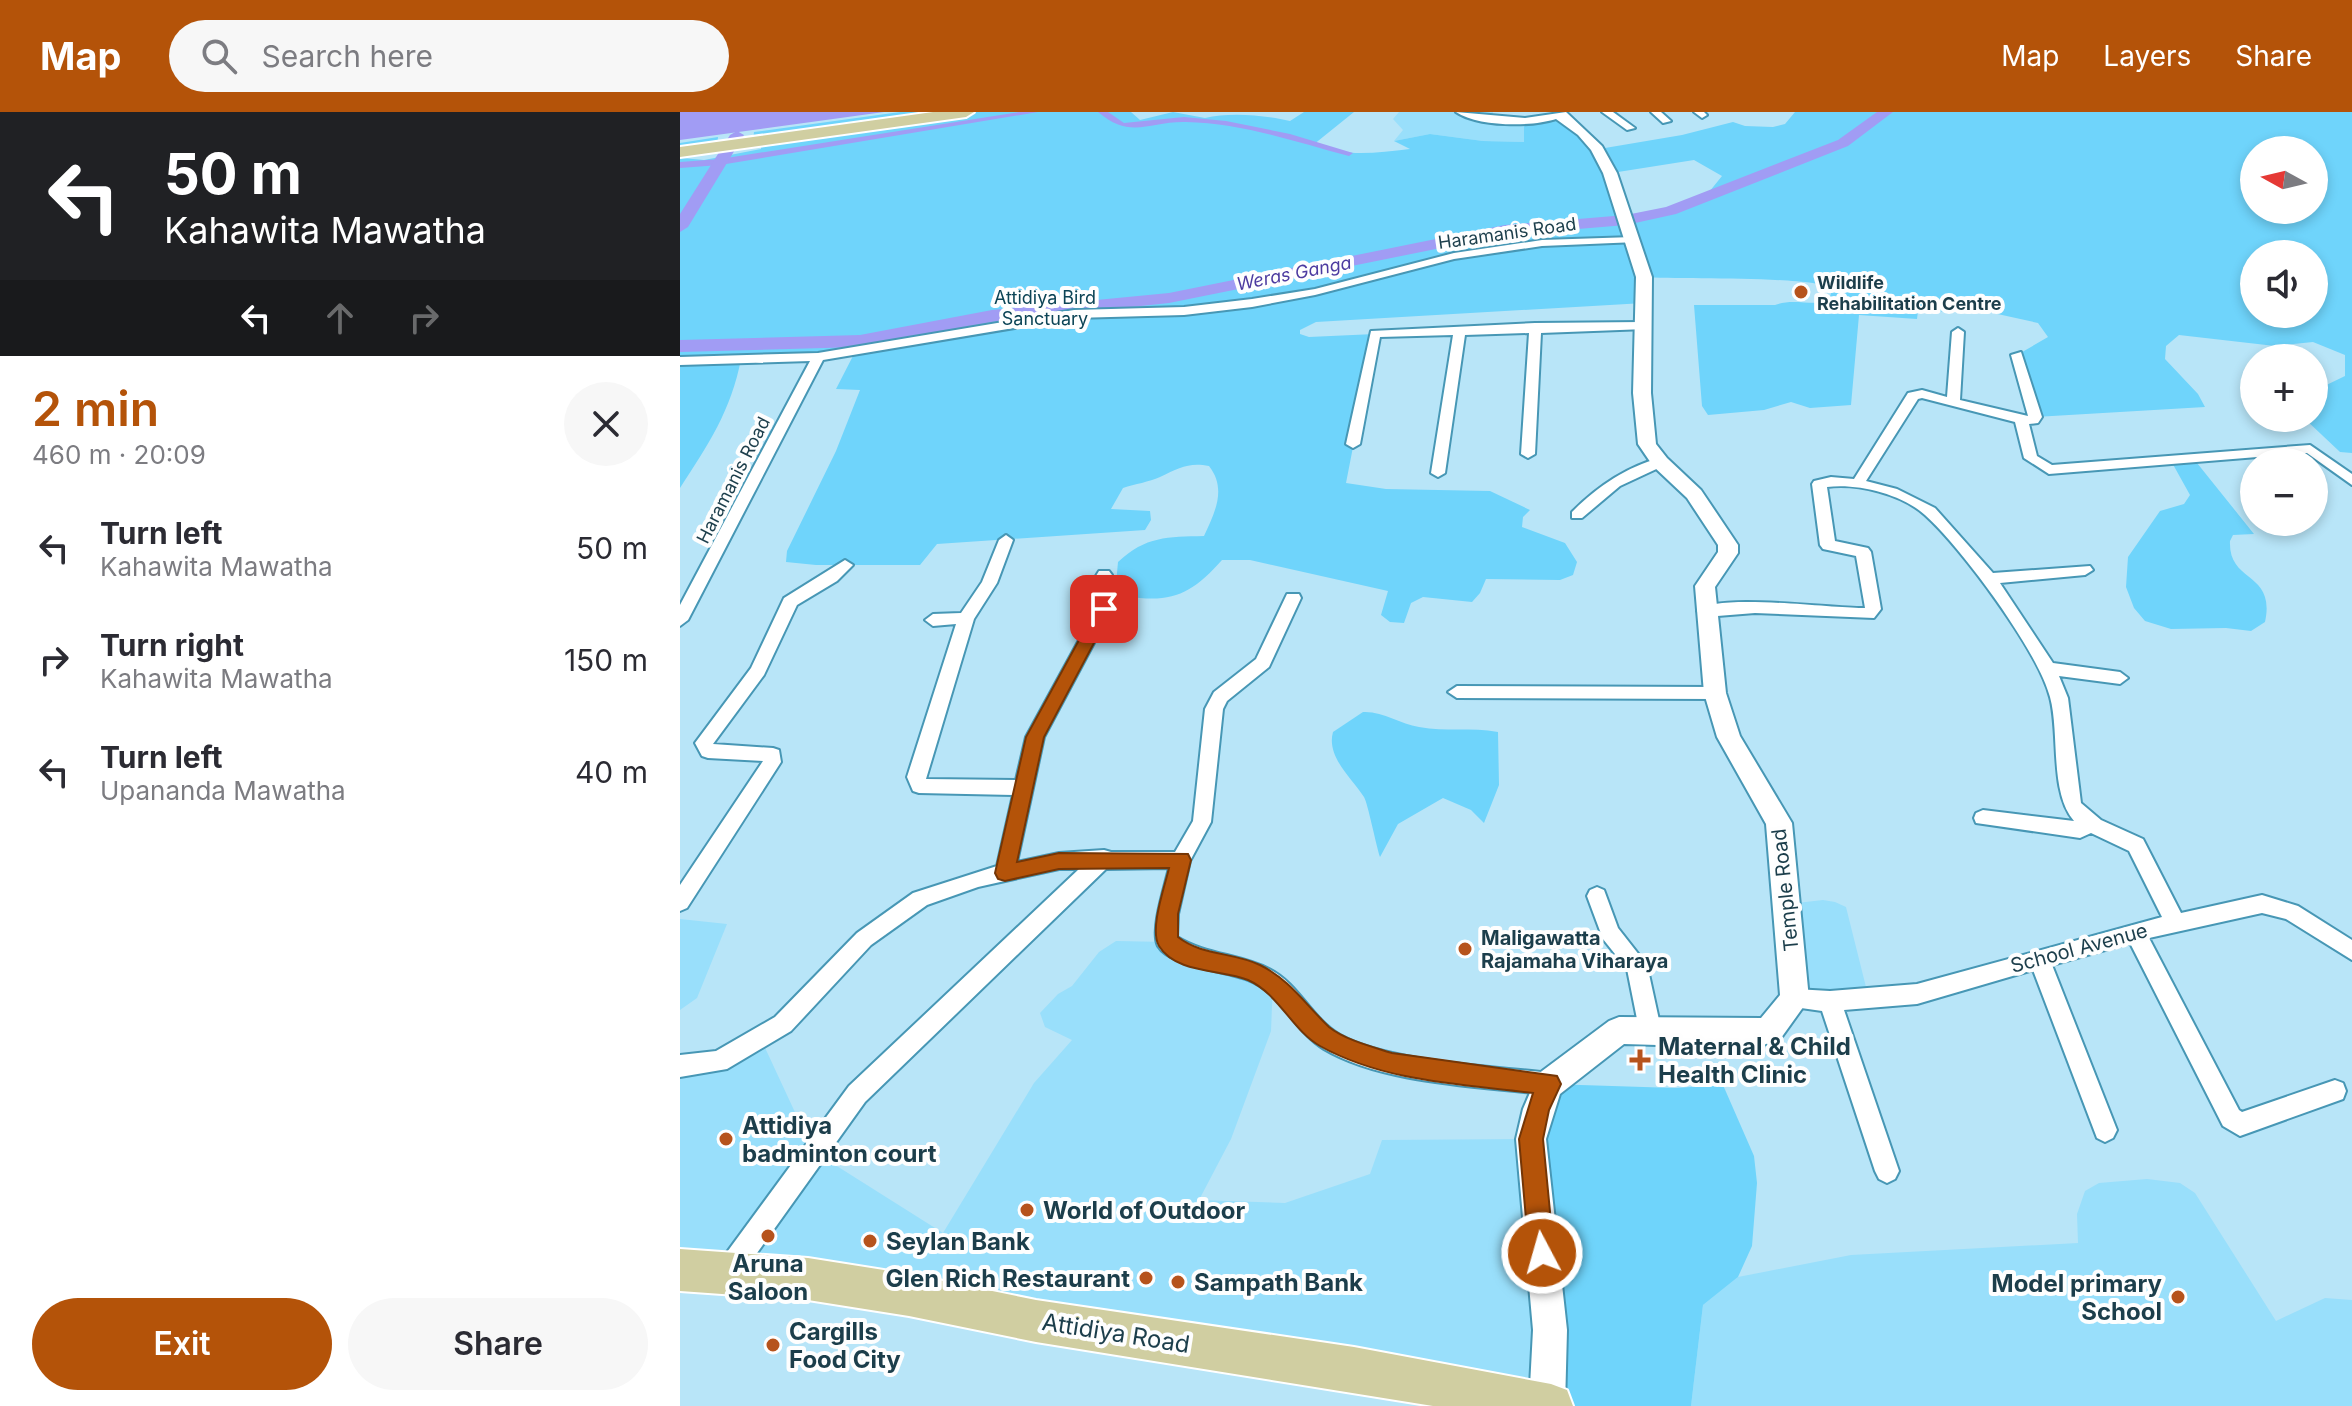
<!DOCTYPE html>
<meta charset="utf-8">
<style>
:root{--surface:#fff;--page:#f7f7f7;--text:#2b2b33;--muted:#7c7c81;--accent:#b45309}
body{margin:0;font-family:Inter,sans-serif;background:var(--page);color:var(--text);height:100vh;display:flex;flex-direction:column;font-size:30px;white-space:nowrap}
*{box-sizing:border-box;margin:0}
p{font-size:26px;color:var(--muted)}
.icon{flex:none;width:44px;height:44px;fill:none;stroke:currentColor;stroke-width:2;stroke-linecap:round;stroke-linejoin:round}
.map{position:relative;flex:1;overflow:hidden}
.panel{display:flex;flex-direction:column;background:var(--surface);width:680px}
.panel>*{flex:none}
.banner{background:#202124;color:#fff;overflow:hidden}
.needle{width:52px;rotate:278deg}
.buttons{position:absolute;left:1560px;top:24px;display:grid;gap:16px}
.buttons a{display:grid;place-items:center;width:88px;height:88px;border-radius:50%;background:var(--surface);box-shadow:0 4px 12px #0003;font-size:40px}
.pin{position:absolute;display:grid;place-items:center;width:68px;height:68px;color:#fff;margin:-34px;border-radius:16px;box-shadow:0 4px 12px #0006}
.me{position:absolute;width:88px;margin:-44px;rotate:354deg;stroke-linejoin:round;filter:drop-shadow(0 0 6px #0008)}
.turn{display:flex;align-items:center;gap:28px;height:168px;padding:0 32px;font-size:36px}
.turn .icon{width:104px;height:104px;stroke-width:2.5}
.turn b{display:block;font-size:56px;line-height:68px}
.lanes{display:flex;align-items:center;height:76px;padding:0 32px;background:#0003;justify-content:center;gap:40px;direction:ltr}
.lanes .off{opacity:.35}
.round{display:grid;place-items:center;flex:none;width:84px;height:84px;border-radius:42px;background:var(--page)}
.summary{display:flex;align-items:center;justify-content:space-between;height:136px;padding:0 32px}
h1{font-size:48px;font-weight:600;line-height:60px;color:var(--accent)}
.primary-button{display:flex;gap:16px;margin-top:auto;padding:16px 32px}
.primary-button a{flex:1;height:92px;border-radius:48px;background:var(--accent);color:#fff;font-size:32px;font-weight:600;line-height:92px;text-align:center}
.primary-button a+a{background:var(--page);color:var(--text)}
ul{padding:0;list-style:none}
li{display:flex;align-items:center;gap:24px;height:112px;padding:0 32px}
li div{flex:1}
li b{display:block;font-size:30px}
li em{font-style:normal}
header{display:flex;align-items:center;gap:48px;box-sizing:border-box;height:112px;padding:0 40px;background:var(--accent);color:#fff}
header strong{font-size:38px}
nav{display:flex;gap:44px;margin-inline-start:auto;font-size:28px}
.search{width:560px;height:72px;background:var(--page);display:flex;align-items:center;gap:20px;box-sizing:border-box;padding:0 28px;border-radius:44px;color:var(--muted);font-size:30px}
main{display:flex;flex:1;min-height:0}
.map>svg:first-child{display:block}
.built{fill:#99dffb}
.green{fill:#6fd4fb;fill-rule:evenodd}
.water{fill:#a19cf4}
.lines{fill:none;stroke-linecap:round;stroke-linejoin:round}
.canal{fill:#a19cf4;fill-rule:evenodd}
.river{fill:#a19cf4;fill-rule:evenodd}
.minor-casing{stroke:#4797b5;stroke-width:4}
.tertiary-casing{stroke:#4797b5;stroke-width:4}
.primary-casing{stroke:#fff;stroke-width:4}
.minor{fill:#fff;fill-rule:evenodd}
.tertiary{fill:#fff;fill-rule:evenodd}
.primary{fill:#d0cea1;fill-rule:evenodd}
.route{fill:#b45309;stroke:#753606;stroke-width:2}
.poi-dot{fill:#b6531c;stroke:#fefefe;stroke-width:3}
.labels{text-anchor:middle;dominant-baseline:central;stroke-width:8;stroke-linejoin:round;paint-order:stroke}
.far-street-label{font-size:18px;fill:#1c3e4b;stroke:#fefefe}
.far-water-label{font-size:18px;font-style:italic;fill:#4c3ba0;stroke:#fefefe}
.far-poi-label{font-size:18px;font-weight:bold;fill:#1c3e4b;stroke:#fefefe;text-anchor:start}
.far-park-label{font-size:18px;fill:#0c4456;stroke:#fefefe}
.street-label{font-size:20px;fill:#1c3e4b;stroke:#fefefe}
.poi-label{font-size:20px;font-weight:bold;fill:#1c3e4b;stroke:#fefefe;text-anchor:start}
.near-poi-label{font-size:24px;font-weight:bold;fill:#1c3e4b;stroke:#fefefe;text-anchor:start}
.near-street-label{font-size:24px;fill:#1c3e4b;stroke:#fefefe}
</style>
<header>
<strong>Map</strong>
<div class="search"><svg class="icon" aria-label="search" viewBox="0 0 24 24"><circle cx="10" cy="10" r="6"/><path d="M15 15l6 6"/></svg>Search here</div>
<nav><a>Map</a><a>Layers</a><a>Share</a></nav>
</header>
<main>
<section class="panel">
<div class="banner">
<div class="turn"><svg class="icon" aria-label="left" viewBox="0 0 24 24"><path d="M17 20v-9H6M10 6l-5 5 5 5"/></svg><div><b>50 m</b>Kahawita Mawatha</div></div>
<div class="lanes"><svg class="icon" aria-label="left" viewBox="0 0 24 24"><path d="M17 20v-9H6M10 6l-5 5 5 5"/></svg><svg class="icon off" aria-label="ahead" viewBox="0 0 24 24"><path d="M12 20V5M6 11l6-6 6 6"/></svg><svg class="icon off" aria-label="right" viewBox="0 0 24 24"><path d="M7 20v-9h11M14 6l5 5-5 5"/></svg></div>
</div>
<div class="summary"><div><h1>2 min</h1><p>460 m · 20:09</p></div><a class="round"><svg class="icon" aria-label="close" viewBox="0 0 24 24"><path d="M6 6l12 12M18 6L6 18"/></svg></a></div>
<ul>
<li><svg class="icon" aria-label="left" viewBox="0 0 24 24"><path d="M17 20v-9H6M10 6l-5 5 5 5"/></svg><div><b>Turn left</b><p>Kahawita Mawatha</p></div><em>50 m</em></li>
<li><svg class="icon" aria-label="right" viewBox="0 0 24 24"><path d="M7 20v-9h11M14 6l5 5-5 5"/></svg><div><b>Turn right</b><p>Kahawita Mawatha</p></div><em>150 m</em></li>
<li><svg class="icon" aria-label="left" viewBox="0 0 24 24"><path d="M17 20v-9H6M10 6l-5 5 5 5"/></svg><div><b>Turn left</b><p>Upananda Mawatha</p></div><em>40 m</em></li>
</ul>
<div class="primary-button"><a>Exit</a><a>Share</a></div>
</section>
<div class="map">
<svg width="1672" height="1294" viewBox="0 0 1672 1294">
<rect width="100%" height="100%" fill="#b8e5f8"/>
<path class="built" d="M719,0H813V5L844,8V30L803,29L750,22L714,29L723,18L713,7Z
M1143,788L1155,790L1166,795L1189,887L1121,888L1108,792Z
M0,807L47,812L17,886L0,898Z
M436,829L487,830L593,870L591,919L551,1027L519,1088L605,1091L690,1062L702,1028L851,1027L867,1293L0,1158V954L81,927L133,1039L263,1121L354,971L392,928L365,915L360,901L378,882L392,874L419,840Z
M1467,1067L1500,1071L1515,1081L1596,1209L1645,1186L1672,1188V1294H1011L1023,1193L1058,1165L1171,1143L1398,1131L1397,1102L1405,1079L1419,1071Z"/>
<path class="green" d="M220,0H451L460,8L493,0L525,6C550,0 584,3 610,9L624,0H674L633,33C667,45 695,41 730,37L714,29L750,22L803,29L844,30V8L874,4L917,37L946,108L990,99L1025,85L1042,64L1014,48L938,60L925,36L1002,23L1053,10L1065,14L1093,15L1105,12L1115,0H1672V341L1660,340L1625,307L1634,306V279L1665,264V243L1633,230L1595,234L1499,223L1486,234L1485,247L1518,282L1525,295L1355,305L1337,243L1368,225L1358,211L1313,201L1238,199L1237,207L1179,203L1171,293L1130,296L1111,290L1084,298L1028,303L1022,294L1014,193H1095C1113,186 1131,194 1149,189L1152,177C1136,163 996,168 964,165V191L636,210L620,218V222L629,225L695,222L666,371L706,377L810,379L850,398L843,405L842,415L885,431L897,450L893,463L880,468L806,467L800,481L792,490L743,485L731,491L724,511L710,510L701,503L708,479L570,448H542C512,482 491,492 446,484L436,472L438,450C466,424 487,425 524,424C535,400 547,377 529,354C509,350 499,356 480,365C469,370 455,372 443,376L431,397L470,399L471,408L465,418L257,432L240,453H136L106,450L107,439L156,339L180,278L156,277L174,242L61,247C51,299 28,333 0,376V31L38,25L37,35L8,39L2,46L24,48L81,37V34L72,35L74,20ZM1574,38H1634V98H1574ZM1574,142H1634V202H1574Z
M1513,346L1574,422L1553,423L1550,429C1548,472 1596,459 1585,510L1571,519L1546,516L1491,517L1465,509L1454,496L1446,475L1448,445L1480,399L1504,392L1510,383L1490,347Z
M683,600C703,599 720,612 739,615C766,620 791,615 818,620L819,673L804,711L791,698L763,686L718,712L700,745C696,733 688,692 684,685C672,666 646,645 653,620Z
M869,972L995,976L1043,973L1074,1044L1077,1071L1072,1134L1058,1165L1023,1193L1011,1294H871L859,1115Z"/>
<path class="water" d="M0,0H204L0,28Z"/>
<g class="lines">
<path class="canal" d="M339,0H358L40,53L0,56V50L40,47Z
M418,0H428L444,11L504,5L546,9L610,22L673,41L669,44C615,30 562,11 506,10C469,9 451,28 418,0Z"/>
<path class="river" d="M1197,0H1213L1168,34L996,102L946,113L825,123L489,191L312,210L180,235L0,240V228L180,223L312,198L489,181L825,113L946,103L986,95L1158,28Z
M57,19L64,23L8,115L0,120V102L50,23Z"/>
<g class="minor-casing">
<path id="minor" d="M922,0H933L955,16L947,18Z
M971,0H981L991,9L983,11Z
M1014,0H1024L1027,3L1022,6Z
M953,125L957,126V130L862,134L774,147L635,183L572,195L504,203L394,206L143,248L8,508L0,514V493L130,249L0,253V245L138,241L394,198L504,195L572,187L635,177L774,141L862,128Z
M962,210L968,214L966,217L861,221L855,342L848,346L841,342L849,221L785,223L765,361L758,365L751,361L773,223L700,225L680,332L673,336L666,332L691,219L855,211Z
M1278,216L1284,220L1280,288L1348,304L1331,243L1341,240L1362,305L1358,311L1349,312L1357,344L1372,353L1630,333L1672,362V373L1627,341L1369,362L1344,346L1335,310L1242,286L1238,287L1186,369L1217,377L1255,396L1313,461L1410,454L1413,458L1405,463L1320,471L1373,551L1440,560L1448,566L1440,572L1379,564L1388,586L1401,691L1421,708L1463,727L1501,801L1582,783L1618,794L1672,828V848L1606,807L1582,801L1469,826L1559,998L1562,1000L1655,968L1663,971L1666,979L1663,987L1560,1024L1543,1014L1450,831L1372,853L1437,1018L1433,1026L1425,1030L1417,1026L1353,858L1237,892L1164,898L1219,1059L1215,1067L1207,1071L1199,1067L1195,1059L1142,899L1107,894L1104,887L1107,880L1115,877L1150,879L1237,872L1482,805L1449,739L1411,721L1400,726L1296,711L1294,706L1296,701L1303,698L1394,709C1369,680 1380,621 1370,585C1358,539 1281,435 1245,403C1222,382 1177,371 1147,375L1155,429L1188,436L1191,440L1201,497L1194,506L1075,501L1025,505L1017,499C1034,480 1155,497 1185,496L1176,444L1143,437L1140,433L1132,372L1134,369L1151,365L1174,367L1228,281L1242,278L1267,285L1272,220Z
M980,346L985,347V353L940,374L902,406H892V400C917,375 946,355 980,346Z
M326,423L333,428L317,471L294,507L246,667L336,668L346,625L416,497L401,488L419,459H429L432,463L419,485L430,488L432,497L364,625L337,750L379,741L424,738L431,740H495L513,709L525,597L534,580L576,547L607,482H619L621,486L589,555L547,589L543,597L531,710L510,749L498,802L497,825C526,843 560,842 589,857C619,872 631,906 660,923C709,950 811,954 869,961L877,964L880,972L877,980L869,983C801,974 703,972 644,937C614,919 602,881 568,868C547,859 490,855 478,834C470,818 485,774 489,756L426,757L185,990L57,1169L48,1173L39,1169L35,1160L39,1151L169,974L399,757H379L298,775L247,793L191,833L111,919L47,957L0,965V943L36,939L95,905L177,821L233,781L317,754L333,683L239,681L233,679L227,665L276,512L253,514L245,508L253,502L281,501L302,470L319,428Z
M165,448L173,453L157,469L117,493L84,563L33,632L93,636L99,638L101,650L7,796L0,799V773L83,649L28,646L22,644L15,631L71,556L104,486Z
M777,574L1035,575L1044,581L1035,587L777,586L768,580Z
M917,775L924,778L938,816L967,853L981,917L978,924L970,927L962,924L959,917L947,857L923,827L907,784L910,778Z"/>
</g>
<g class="tertiary-casing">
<path id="tertiary" d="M776,0L845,6L886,0L922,34L937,61L972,165L971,281L976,332L987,346L1021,378L1058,433V441L1035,475L1046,581L1060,624L1112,711L1129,887L1101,926L1076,936L944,932L880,982L866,1027L887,1218L885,1294L849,1293L853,1218L836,1027L843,997L858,962L929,909L939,905L1081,906L1100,883L1086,712L1037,625L1024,581L1015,474L1038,440V433L1007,386L973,354L958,332L953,281L956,165L923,61L911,38L898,23L876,7C851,15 798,15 776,0Z"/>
</g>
<g class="primary-casing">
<path id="primary" d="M253,0H294L286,5L0,45V35Z
M0,1137L128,1146L229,1162L356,1188L674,1235L871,1272L887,1278L893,1294H753L356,1230L229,1204L128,1188L0,1179Z"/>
</g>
<use href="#minor" class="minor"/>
<use href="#tertiary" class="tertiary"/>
<use href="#primary" class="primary"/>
</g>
<path class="route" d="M424,491L432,497L364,625L337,750L379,741L508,742L511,748L498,802V825C522,844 553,840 580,853C609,867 626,893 649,915C665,928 693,935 712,941L877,964L881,972L869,998L863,1027L874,1141L870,1150L862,1153L853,1150L849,1141L839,1027L853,981C781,972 705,970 640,934C612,918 599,882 568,868C542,857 496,862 479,834C469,817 485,774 489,756L379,757L325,769L318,767L315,761L346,625L416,497Z"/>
<g class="poi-dot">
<circle cx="1121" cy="180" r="8"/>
<circle cx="785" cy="837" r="8"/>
<path d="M956 936h8v8h8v8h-8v8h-8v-8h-8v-8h8z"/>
<circle cx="46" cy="1027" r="8"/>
<circle cx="347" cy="1098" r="8"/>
<circle cx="88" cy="1124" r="8"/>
<circle cx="190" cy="1129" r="8"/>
<circle cx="466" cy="1166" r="8"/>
<circle cx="498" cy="1170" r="8"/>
<circle cx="1498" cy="1185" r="8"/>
<circle cx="93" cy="1233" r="8"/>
</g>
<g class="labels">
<g class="far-street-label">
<text transform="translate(827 121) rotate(-8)">Haramanis Road</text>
<text transform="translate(53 368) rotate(-63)">Haramanis Road</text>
</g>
<g class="far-water-label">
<text transform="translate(614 161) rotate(-11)">Weras Ganga</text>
</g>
<g class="far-poi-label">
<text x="1137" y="170">Wildlife<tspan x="1137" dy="21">Rehabilitation Centre</tspan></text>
</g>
<g class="far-park-label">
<text x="365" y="185">Attidiya Bird<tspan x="365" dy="21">Sanctuary</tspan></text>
</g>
<g class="street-label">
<text transform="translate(1105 778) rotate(-96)">Temple Road</text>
<text transform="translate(1399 836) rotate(-15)">School Avenue</text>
</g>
<g class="poi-label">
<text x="801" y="826">Maligawatta<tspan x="801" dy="23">Rajamaha Viharaya</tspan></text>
</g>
<g class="near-poi-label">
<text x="978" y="934">Maternal &amp; Child<tspan x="978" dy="28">Health Clinic</tspan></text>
<text x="62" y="1013">Attidiya<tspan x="62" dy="28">badminton court</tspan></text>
<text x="363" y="1098">World of Outdoor</text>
<text x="206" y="1129">Seylan Bank</text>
<text x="88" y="1151" text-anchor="middle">Aruna<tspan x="88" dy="28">Saloon</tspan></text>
<text x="450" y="1166" text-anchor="end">Glen Rich Restaurant</text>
<text x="514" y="1170">Sampath Bank</text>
<text x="1482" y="1171" text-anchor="end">Model primary<tspan x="1482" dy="28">School</tspan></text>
<text x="109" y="1219">Cargills<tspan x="109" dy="28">Food City</tspan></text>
</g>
<g class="near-street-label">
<text transform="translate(436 1221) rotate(9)">Attidiya Road</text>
</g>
</g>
</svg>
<div class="buttons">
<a><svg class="needle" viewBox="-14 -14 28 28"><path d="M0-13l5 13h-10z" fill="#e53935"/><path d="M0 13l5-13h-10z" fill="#7c7c81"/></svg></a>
<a><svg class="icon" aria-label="sound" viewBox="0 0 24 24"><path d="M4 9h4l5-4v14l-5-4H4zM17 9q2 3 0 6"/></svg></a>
<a>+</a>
<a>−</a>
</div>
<div class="pin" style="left:424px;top:497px;background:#d93025"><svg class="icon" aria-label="arrive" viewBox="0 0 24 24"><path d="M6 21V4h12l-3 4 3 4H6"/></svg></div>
<svg class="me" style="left:862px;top:1141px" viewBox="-20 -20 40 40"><circle r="17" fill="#b45309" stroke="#fff" stroke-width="3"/><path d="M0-11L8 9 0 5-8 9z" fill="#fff"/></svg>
</div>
</main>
